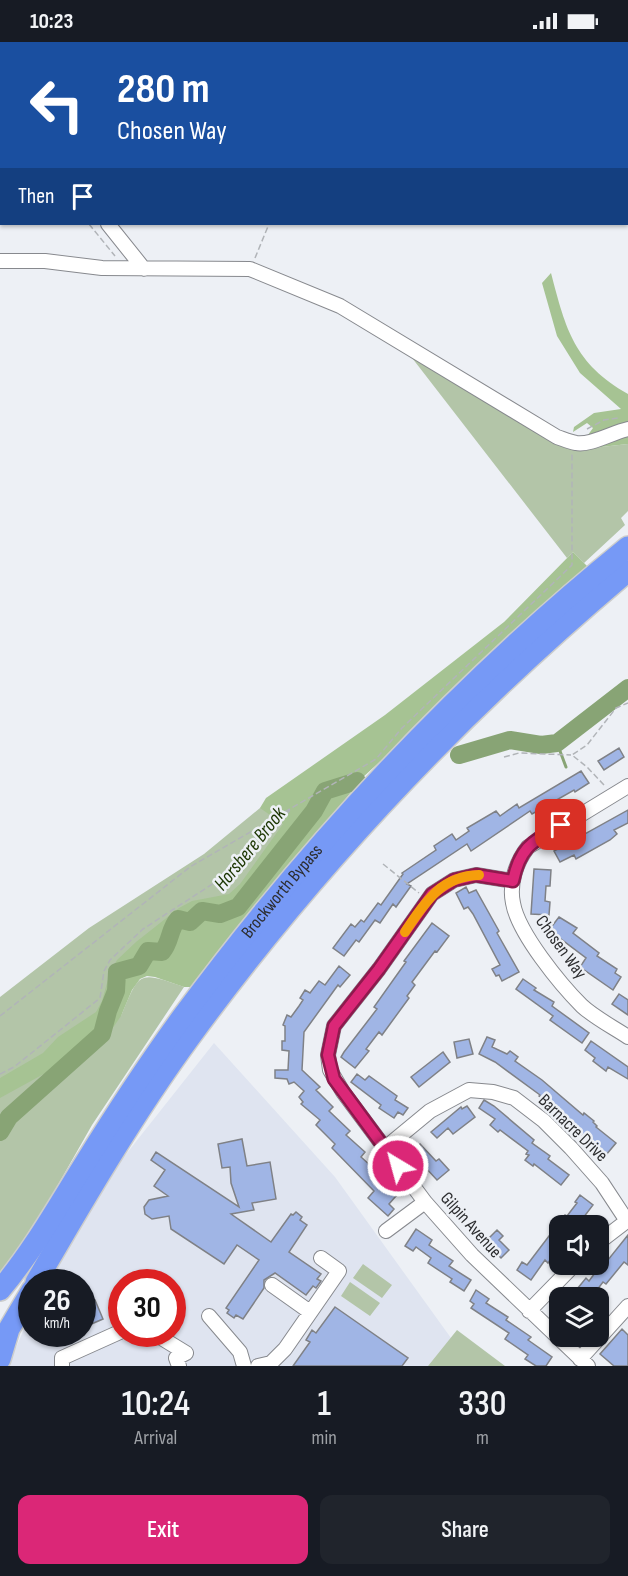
<!DOCTYPE html>
<style>
:root{--surface:#171b24;--page:#20242c;--text:#f1f3f6;--muted:#9ea1a6;--accent:#db2777}
body{margin:0;font-family:"Sofia Sans Condensed",sans-serif;background:var(--page);color:var(--text);height:100vh;display:flex;flex-direction:column;font-size:22px;white-space:nowrap}
*{box-sizing:border-box;margin:0}
p{font-size:20px;color:var(--muted)}
.icon{flex:none;width:33px;height:33px;fill:none;stroke:currentColor;stroke-width:2;stroke-linecap:round;stroke-linejoin:round}
.map{position:relative;height:1324px;overflow:hidden}
.details{display:flex;flex-direction:column;background:var(--surface);flex:1}
.details>*{flex:none}
.hud{position:absolute;left:0px;top:0px;width:628px;height:183px;box-shadow:0 2px 4px #0004;background:#1a4fa0;color:#fff;overflow:hidden}
.tools{position:absolute;left:549px;top:1173px;display:grid;gap:12px}
.tools a{display:grid;place-items:center;width:60px;height:60px;border-radius:12px;background:var(--surface);box-shadow:0 2px 4px #0004;font-size:30px}
.speed{position:absolute;left:18px;top:1227px;display:flex;gap:12px;font-size:30px;font-weight:700;text-align:center}
.speed>*{display:grid;place-content:center;width:78px;height:78px;border-radius:50%;background:var(--surface);box-shadow:0 2px 4px #0004;line-height:1}
.speed small{font-size:15px;font-weight:400}
.speed .limit{border:9px solid #d22;background:#fff;color:#111}
.pin{position:absolute;display:grid;place-items:center;width:51px;height:51px;color:#fff;margin:-26px;border-radius:12px;box-shadow:0 3px 9px #0006}
.me{position:absolute;width:66px;margin:-33px;rotate:323deg;stroke-linejoin:round;filter:drop-shadow(0 0 4px #0008)}
.turn{display:flex;align-items:center;gap:21px;height:126px;padding:0 18px;font-size:27px}
.turn .icon{width:78px;height:78px;stroke-width:2.5}
.turn b{display:block;font-size:42px;line-height:51px}
.then{display:flex;align-items:center;height:57px;padding:0 18px;background:#0003;gap:12px;font-size:22px}
.eta{display:flex;justify-content:space-evenly;align-items:center;height:102px;text-align:center}
.eta b{font-size:36px;font-weight:600;line-height:42px}
.action{display:flex;gap:12px;margin-top:auto;padding:12px 18px}
.action a{flex:1;height:69px;border-radius:12px;background:var(--accent);color:#fff;font-size:24px;font-weight:600;line-height:69px;text-align:center}
.action a+a{background:var(--page);color:var(--text)}
.status{display:flex;justify-content:space-between;align-items:center;height:42px;padding:0 30px;background:var(--surface);direction:ltr}
.status svg{height:16px;fill:currentColor}
.map>svg:first-child{display:block}
.built{fill:#dfe4f0;fill-rule:evenodd}
.green{fill:#b3c5a8}
.forest{fill:#a6c393}
.lines{fill:none;stroke-linecap:round;stroke-linejoin:round}
.stream{stroke:#88a475;stroke-width:3}
.river{stroke:#88a475;stroke-width:18}
.building{fill:#a0b5e5;stroke:#7f8186;stroke-width:1.5}
.minor-casing{stroke:#87898e;stroke-width:16}
.highway-casing{stroke:#cccdcd;stroke-width:24}
.path{stroke:#b1b4b8;stroke-width:1.5;stroke-dasharray:6 3;stroke-linecap:butt}
.minor{stroke:#fff;stroke-width:14}
.highway{stroke:#7699f6;stroke-width:21}
.route-casing{stroke:#8e194d;stroke-width:15}
.route{stroke:#db2777;stroke-width:10}
.slow{stroke:#f59e0b;stroke-width:10}
.labels{text-anchor:middle;dominant-baseline:central;stroke-width:5;stroke-linejoin:round;paint-order:stroke}
.street-label{font-size:18px;fill:#2c2d2f;stroke:#edf0f5}
.water-label{font-size:20px;font-style:italic;fill:#1c3602;stroke:#edf0f5}
</style>
<div class="status"><b>10:23</b><svg viewBox="0 0 49 12"><path d="M0 12V9h3v3zM5 12V6h3v6zM10 12V3h3v9zM15 12V0h3v12zM26 1h20v11H26zM47 4h2v5h-2z"/></svg></div>
<div class="map">
<svg width="628" height="1324" viewBox="0 0 628 1324">
<rect width="100%" height="100%" fill="#edf0f5"/>
<path class="built" d="M214,1001L335,1135L451,1296L428,1324H8L31,1271L32,1292H82V1240H47L123,1116ZM122,1240H172V1292H122Z"/>
<path class="green" d="M409,312L583,407L628,402V469L621,476L625,483L584,521L573,510L567,516Z
M351,734L295,808L147,928L126,950L121,974C140,929 138,929 184,945L92,1083L34,1185L0,1230V955L89,886L204,812L260,766Z
M363,1222L392,1243L382,1256L353,1236Z
M350,1240L380,1261L370,1274L341,1254Z
M457,1288L505,1324H428Z"/>
<path class="forest" d="M551,231C566,288 574,321 628,352V402L601,405L585,397L593,386L587,381L573,390L574,385L594,371L621,367L580,331L557,294L542,241Z
M573,510L590,527L361,737L201,945H184L155,935L147,934L140,937L132,948L121,974L110,990L82,1011L0,1056V1036L43,1011L58,995L96,970L102,959L110,930L117,918L136,900L179,866L192,859L229,852L240,842L283,782L260,766L266,756L385,673L504,580Z"/>
<g class="lines">
<path class="stream" d="M557,701L566,725"/>
<path class="river" d="M459,713L510,698L541,703L557,701L628,646
M0,1090L9,1075L102,992L108,969L116,949L117,930L139,924L148,909L162,910C171,900 169,887 178,877L190,880L202,869L220,872L238,865L314,769L325,749L357,739"/>
</g>
<path class="building" d="M619,706L624,715L604,728L598,719Z
M581,729L589,741L575,750L574,748L532,772L530,769L471,809L467,802L407,842L411,844L396,865L393,862L380,881L375,878L359,900L356,898L344,914L333,906L351,882L355,885L361,878L364,880L378,861L381,863L403,832L402,831L436,808L434,804L452,792L456,798L469,789L467,786L496,769L500,774L517,762L519,766Z
M628,768V781L614,788L617,792L610,798L576,817L574,813L560,820L554,809Z
M534,827L551,828L550,844H546L545,859L550,860L549,873L531,872Z
M466,845L469,851L476,848L499,889L497,891L519,930L502,939L499,933L496,934L492,927L500,923L473,872L468,865L464,867L456,851Z
M559,875L577,886L573,891L599,911L597,914L617,927L615,931L621,935L613,948L580,925L586,916L549,888Z
M432,881L449,894L437,910L435,909L415,936L412,940L415,943L407,954L409,956L382,993L379,990L366,1007L369,1009L355,1026L341,1015L344,1010L377,967L374,965L406,920L404,919Z
M339,924L350,933L340,945L338,943L304,990L302,1028L320,1045L316,1048L333,1065L329,1069L350,1089L346,1093L365,1110L361,1115L381,1133L377,1137L396,1154L389,1162L394,1167L388,1174L368,1156L374,1149L332,1106L335,1102L316,1083L320,1078L301,1062L303,1060L299,1055L304,1049L294,1040L289,1042L287,1037L275,1036V1028H288L289,1009L282,1008V999H285V984L283,983L287,973L291,975L299,964L303,958L300,956L305,948L310,951L319,939L325,943Z
M523,937L536,946L534,948L554,960L552,964L589,991L582,1001L550,978L553,974L516,947Z
M619,952L628,958V973L612,962Z
M487,995L495,998L492,1005L507,1012L510,1009L518,1015L515,1019L542,1038L583,1073L584,1071L594,1079L593,1080L597,1084L596,1085L616,1101L606,1113L573,1086L575,1083L539,1054L540,1053L495,1020L479,1012Z
M469,997L473,1012L457,1016L454,1000Z
M591,999L628,1025V1037L608,1025L606,1029L593,1019L595,1016L585,1008Z
M443,1010L450,1020L419,1045L411,1035Z
M357,1032L365,1038L369,1034L397,1054L395,1058L408,1066L403,1073L398,1070L394,1076L379,1066L381,1063L351,1040Z
M484,1058L494,1064L534,1098L532,1101L550,1114L548,1117L569,1133L561,1143L534,1122L533,1124L525,1118L529,1113L526,1112L528,1109L500,1088L498,1090L490,1083L495,1077L479,1066Z
M467,1064L475,1075L453,1092L448,1086L437,1096L431,1090L461,1065L462,1067Z
M242,1097L247,1124L270,1120L276,1157L252,1161L254,1168L231,1172L271,1200L291,1172L293,1173L296,1170L302,1175L300,1178L307,1183L289,1210L321,1232L317,1237L321,1239L316,1246L313,1244L306,1253L275,1231L264,1238V1246L243,1277L236,1273L234,1276L227,1271L229,1268L226,1266L259,1218L237,1203L224,1222L171,1187L169,1174L152,1177L145,1172L144,1165L149,1158L168,1154L154,1144L165,1128L151,1118L156,1110L239,1165L231,1141L230,1125L222,1126L218,1102Z
M420,1102L436,1119L439,1117L449,1128L437,1138L411,1110Z
M580,1153L593,1163L577,1184H560L559,1206L548,1221L545,1218L531,1238L517,1228L522,1220L527,1223L565,1173L567,1174L577,1161L575,1160Z
M416,1187L432,1198L429,1203L453,1219L449,1224L471,1238L464,1249L450,1240L452,1237L428,1221L431,1216L416,1205L413,1209L405,1204Z
M497,1188L503,1194L499,1198L509,1208L501,1216L485,1200Z
M628,1193V1223L624,1220L606,1242L603,1240L591,1256H578L573,1252L586,1236L589,1239L606,1216L608,1218Z
M476,1248L489,1257L486,1261L508,1275L506,1278L531,1295L528,1298L552,1315L546,1324H536L525,1317L528,1313L505,1297L509,1291L471,1266L474,1262L470,1259Z
M95,1258L103,1277L82,1286V1264Z
M335,1265L408,1316L402,1324H293L310,1300L306,1298L312,1288L316,1291Z
M622,1287L628,1293V1324H614L600,1312Z"/>
<g class="lines">
<g class="minor-casing">
<path id="minor" d="M0,62L2,63
M108,182L144,227
M0,219H45L102,226L250,227L340,264L557,395C563,397 570,400 576,401C590,404 613,390 628,387
M628,744L528,805C516,820 509,842 513,861C518,891 561,943 582,964C595,976 613,985 628,995
M513,839L476,833L454,838L432,852L379,927L334,984L328,1013L330,1028L343,1050L425,1160L472,1213L588,1324
M384,1107L430,1069L469,1048L493,1050L514,1056L544,1079L571,1106L602,1141L627,1179
M386,1189L425,1160
M598,1201L628,1178
M272,1243L310,1270
M529,1269L575,1222
M209,1274L240,1310L244,1324
M155,1292L186,1311
M580,1317L628,1264
M62,1324V1316L122,1289
M179,1324L176,1316L186,1311
M258,1324L271,1321L285,1307L339,1229L321,1216"/>
</g>
<g class="highway-casing">
<g id="highway">
<path d="M36,1240C84,1157 133,1073 190,995C317,821 464,667 628,529"/>
<path id="s1" d="M0,1248C33,1209 58,1164 85,1121C116,1071 148,1022 183,974C311,801 460,641 628,505"/>
<path d="M0,1317L9,1287L32,1248"/>
</g>
</g>
<path class="path" d="M0,84L2,86
M89,182L115,214
M255,216L269,182
M587,387L604,378L618,376
M504,715L519,711L571,713
M604,743L587,725L572,713L587,703L616,666L628,661
M383,822L419,851
M0,974L190,825L376,717L402,686L572,523V411
M0,1032L14,1025L100,956L104,929L110,918L143,887L251,817L290,768"/>
<use href="#minor" class="minor"/>
<use href="#highway" class="highway"/>
</g>
<g class="lines">
<g class="route-casing">
<path id="route" d="M398,1124L334,1037L328,1013L334,984L379,927L432,852L454,838L476,833L513,839C520,805 532,800 561,783"/>
</g>
<use href="#route" class="route"/>
<path class="slow" d="M405,890C424,862 440,834 479,833"/>
</g>
<g class="labels">
<g class="street-label">
<text stroke="none"><textPath href="#s1" startOffset="489">Brockworth Bypass</textPath></text>
<text transform="translate(561 905) rotate(54)">Chosen Way</text>
<text transform="translate(573 1086) rotate(44)">Barnacre Drive</text>
<text transform="translate(471 1183) rotate(48)">Gilpin Avenue</text>
</g>
<g class="water-label">
<text transform="translate(250 807) rotate(-51)">Horsbere Brook</text>
</g>
</g>
</svg>
<div class="tools">
<a><svg class="icon" aria-label="sound" viewBox="0 0 24 24"><path d="M4 9h4l5-4v14l-5-4H4zM17 9q2 3 0 6"/></svg></a>
<a><svg class="icon" aria-label="layers" viewBox="0 0 24 24"><path d="M12 4l9 5-9 5-9-5zM3 14l9 5 9-5"/></svg></a>
</div>
<div class="speed"><div>26<small>km/h</small></div><div class="limit">30</div></div>
<div class="pin" style="left:561px;top:783px;background:#d93025"><svg class="icon" aria-label="arrive" viewBox="0 0 24 24"><path d="M6 21V4h12l-3 4 3 4H6"/></svg></div>
<svg class="me" style="left:398px;top:1124px" viewBox="-20 -20 40 40"><circle r="17" fill="#db2777" stroke="#fff" stroke-width="3"/><path d="M0-11L8 9 0 5-8 9z" fill="#fff"/></svg>
<div class="hud">
<div class="turn"><svg class="icon" aria-label="left" viewBox="0 0 24 24"><path d="M17 20v-9H6M10 6l-5 5 5 5"/></svg><div><b>280 m</b>Chosen Way</div></div>
<div class="then">Then<svg class="icon" aria-label="arrive" viewBox="0 0 24 24"><path d="M6 21V4h12l-3 4 3 4H6"/></svg></div>
</div>
</div>
<section class="details">
<div class="eta">
<div><b>10:24</b><p>Arrival</p></div>
<div><b>1</b><p>min</p></div>
<div><b>330</b><p>m</p></div>
</div>
<div class="action"><a>Exit</a><a>Share</a></div>
</section>
